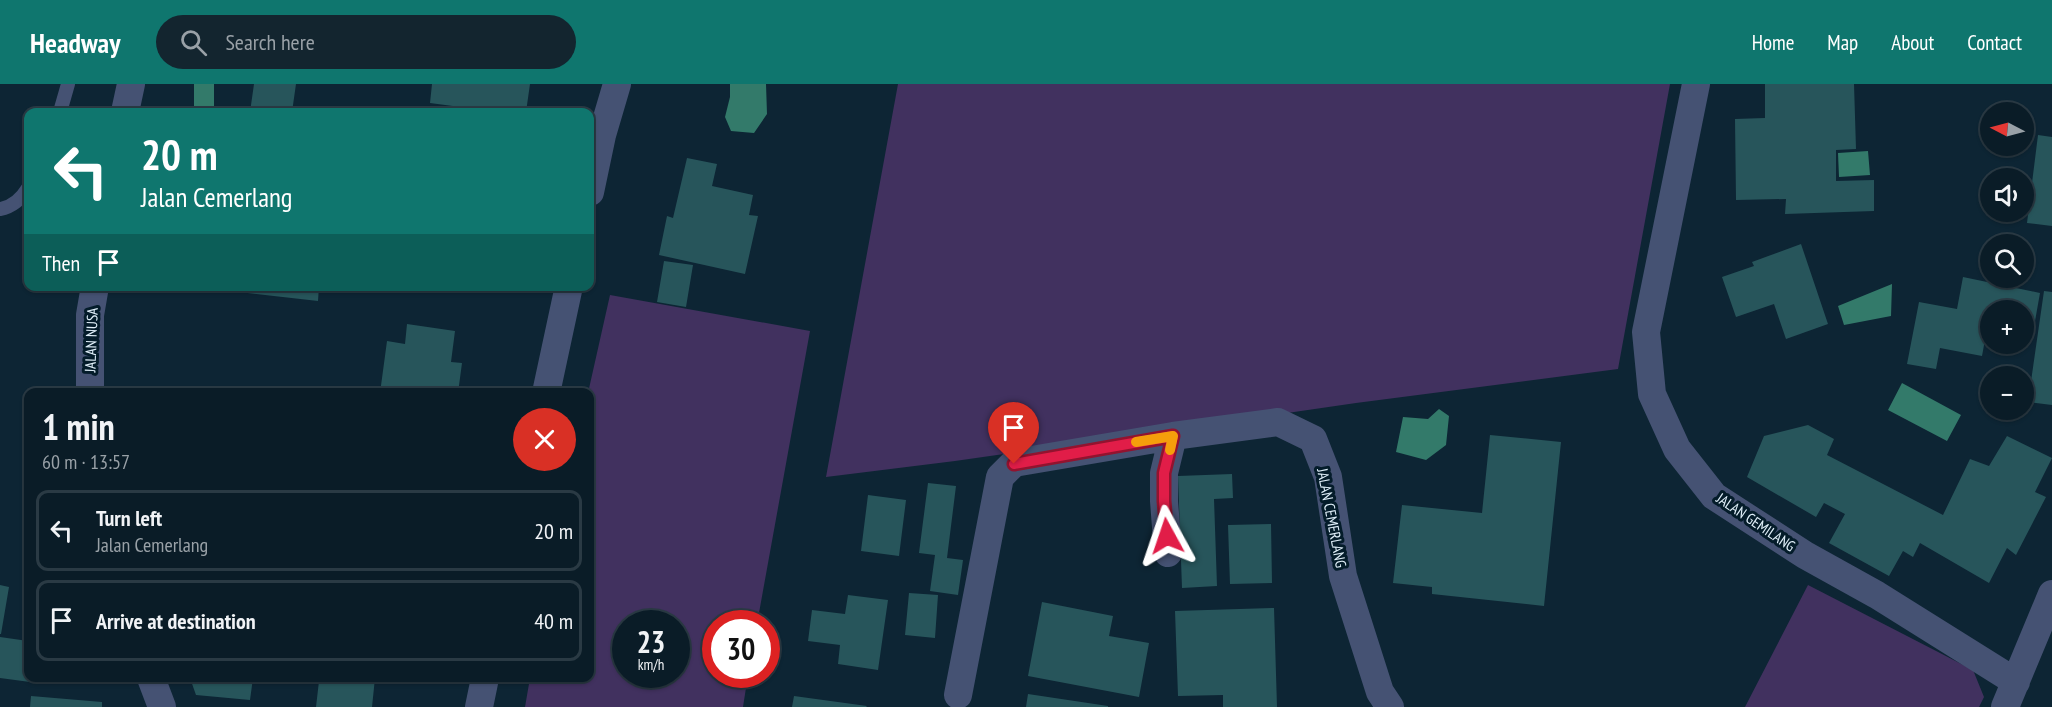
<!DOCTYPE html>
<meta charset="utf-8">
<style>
:root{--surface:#0a1c27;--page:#13252f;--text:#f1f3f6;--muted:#99a1a7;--line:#2a3a44;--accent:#0f766e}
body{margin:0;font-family:"PT Sans Narrow",sans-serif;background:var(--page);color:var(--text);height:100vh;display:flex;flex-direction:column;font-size:22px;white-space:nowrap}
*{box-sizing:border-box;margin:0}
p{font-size:20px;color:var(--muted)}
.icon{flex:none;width:33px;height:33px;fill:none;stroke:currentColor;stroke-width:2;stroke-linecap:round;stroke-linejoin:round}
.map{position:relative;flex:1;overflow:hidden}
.side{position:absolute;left:24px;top:304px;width:570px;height:294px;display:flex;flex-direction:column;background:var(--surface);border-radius:12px;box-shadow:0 2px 4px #0004,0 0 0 2px var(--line)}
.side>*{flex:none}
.guide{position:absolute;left:24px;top:24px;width:570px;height:183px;border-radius:12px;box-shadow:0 2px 4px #0004,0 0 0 2px var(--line);background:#0f766e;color:#fff;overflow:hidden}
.needle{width:39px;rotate:276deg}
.fabs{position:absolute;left:1980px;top:18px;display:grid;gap:12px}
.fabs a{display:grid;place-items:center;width:54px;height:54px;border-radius:50%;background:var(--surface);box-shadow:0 2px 4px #0004,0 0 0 2px var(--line);font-size:30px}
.speed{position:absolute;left:612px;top:526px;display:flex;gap:12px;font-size:30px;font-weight:700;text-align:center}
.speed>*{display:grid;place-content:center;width:78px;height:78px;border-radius:50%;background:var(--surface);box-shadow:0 2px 4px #0004,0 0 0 2px var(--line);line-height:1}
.speed small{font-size:15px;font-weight:400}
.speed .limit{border:9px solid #d22;background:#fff;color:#111}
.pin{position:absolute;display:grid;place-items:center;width:51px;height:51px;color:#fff;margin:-62px -26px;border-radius:50% 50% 50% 0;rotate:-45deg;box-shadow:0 0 6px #0007}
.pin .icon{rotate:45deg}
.me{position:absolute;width:66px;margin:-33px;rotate:355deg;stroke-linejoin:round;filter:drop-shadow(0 0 4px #0008)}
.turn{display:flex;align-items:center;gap:21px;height:126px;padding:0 18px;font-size:27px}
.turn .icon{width:78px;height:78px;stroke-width:2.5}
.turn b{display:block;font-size:42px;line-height:51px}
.then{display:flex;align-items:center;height:57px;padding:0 18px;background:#0003;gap:12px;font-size:22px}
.round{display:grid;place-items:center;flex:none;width:63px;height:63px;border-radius:32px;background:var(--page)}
.summary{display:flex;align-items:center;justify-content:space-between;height:102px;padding:0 18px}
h1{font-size:36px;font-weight:700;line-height:45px}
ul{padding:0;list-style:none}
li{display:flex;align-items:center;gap:18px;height:81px;margin:0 12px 9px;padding:0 6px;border:3px solid var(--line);border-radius:12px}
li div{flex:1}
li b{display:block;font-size:22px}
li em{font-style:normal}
header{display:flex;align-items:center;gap:36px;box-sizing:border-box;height:84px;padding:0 30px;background:var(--accent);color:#fff}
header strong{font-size:28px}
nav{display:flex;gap:33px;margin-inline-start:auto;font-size:21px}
.search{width:420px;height:54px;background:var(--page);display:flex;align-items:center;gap:15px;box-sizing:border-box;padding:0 21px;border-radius:33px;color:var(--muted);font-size:22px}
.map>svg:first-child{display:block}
.green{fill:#41315f;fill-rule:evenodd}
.water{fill:#337a6a}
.building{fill:#27555b}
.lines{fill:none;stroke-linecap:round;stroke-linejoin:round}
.lane{stroke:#455273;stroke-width:14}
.street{stroke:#455273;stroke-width:28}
.route-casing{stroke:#92132f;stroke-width:15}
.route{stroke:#e11d48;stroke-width:10}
.slow{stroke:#f59e0b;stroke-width:10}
.labels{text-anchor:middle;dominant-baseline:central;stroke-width:6;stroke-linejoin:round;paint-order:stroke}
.street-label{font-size:15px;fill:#e1f0fa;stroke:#041c2a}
</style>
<header>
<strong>Headway</strong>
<div class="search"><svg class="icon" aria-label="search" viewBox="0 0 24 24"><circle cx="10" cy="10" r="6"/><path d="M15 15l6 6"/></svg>Search here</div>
<nav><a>Home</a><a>Map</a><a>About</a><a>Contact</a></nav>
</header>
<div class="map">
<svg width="2052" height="623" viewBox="0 0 2052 623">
<rect width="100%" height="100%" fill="#0d2534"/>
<path class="green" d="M898,0H1670L1618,285L1356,319L955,377L826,393Z
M610,211L810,247L757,540H716V591H748L743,623H525L530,594H590V309H588ZM626,540H676V591H626Z
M1808,501L1973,586L1984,613L1979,623H1745Z"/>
<path class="water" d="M194,0H214V27L194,28Z
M730,0H766L767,30L754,49L731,47L725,33L730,13Z
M1868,67L1870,91L1839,93L1838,69Z
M1892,200L1891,232L1844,241L1838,222Z
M1902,299L1961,331L1947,357L1888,326Z
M1439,325L1449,332L1446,361L1426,376L1396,368L1403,333L1428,335Z"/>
<path class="building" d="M254,0H296L292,28H250Z
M432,0H530L526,28H498L430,19Z
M1765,0H1854L1856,65L1836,66V97L1874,96V127L1785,130L1786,115L1736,116L1735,35L1765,34Z
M2038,51L2052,53V142L2027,139Z
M687,74L717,80L712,102L753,111L749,131L758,132L745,190L659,171L667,132L673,134Z
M1801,160L1828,240L1786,255L1774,220L1736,233L1722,193L1754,182L1752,178Z
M664,177L693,181L686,223L657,218Z
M1963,193L2040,209L2032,254L2024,252V226H1990V246L1987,245L1982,272L1940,264L1936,285L1907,280L1919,218L1957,225Z
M239,202H319L318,217L239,208Z
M2044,207L2052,208V321L2028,318Z
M407,240L455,247L451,278L462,279L458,309H380L387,257L405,260Z
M1808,341L1834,355L1827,371L1943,431L1970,375L1989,382L2007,352L2052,374L2035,408L2046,413L2016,471L2007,464L1989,499L1920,459L1913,473L1903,467L1889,492L1829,459L1845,430L1824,419L1816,433L1747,393L1764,352Z
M1490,351L1561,358L1544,522L1432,510V503L1393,499L1402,421L1482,429Z
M1232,390L1233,414L1214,415L1217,502L1182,504L1178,392Z
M928,399L956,402L947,474L963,476L958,511L930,507L935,471L919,469Z
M868,411L906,416L899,472L861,467Z
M1271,440L1272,499L1230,500L1228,441Z
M0,501L9,503L1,550H0Z
M909,509L938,511L935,554L905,551Z
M848,511L888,516L878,586L838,580L840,561L808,557L812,526L845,530Z
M1042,518L1113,532L1109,552L1149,559L1139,613L1028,592Z
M1274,524L1277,623H1223V611L1178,612L1175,527Z
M0,553L28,557L30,598L0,594Z
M190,594H253L250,616L196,611Z
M301,594H375L372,623H316L319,597L301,596Z
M1028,610L1108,622V623H1026Z
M31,612L102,618V623H30Z
M794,612L867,622L866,623H792Z"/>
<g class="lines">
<path class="lane" d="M60,28L68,0
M0,125C12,123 22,114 28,104"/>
<path class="street" d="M1696,0L1646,248L1652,310L1677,365L1714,412L1805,471L1877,511L2016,598
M125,28L131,0
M590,108L602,51L617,0
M90,309V231L95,202
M546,309L569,202
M1168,469L1164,417V389L1173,352
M151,594L162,623
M958,611L1000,393L1014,379L1173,352L1278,338L1313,355L1328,393L1343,492L1380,608L1390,623
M479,623L485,594
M2005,623L2052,510"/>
</g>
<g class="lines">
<g class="route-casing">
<path id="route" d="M1014,380L1173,352L1164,389V417L1167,452"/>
</g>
<use href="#route" class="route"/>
<path class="slow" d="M1136,358L1173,352L1170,366"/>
</g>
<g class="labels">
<g class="street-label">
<text transform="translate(91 256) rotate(-88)">JALAN NUSA</text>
<text transform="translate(1332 434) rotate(79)">JALAN CEMERLANG</text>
<text transform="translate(1756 438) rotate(34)">JALAN GEMILANG</text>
</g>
</g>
</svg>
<div class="fabs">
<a><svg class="needle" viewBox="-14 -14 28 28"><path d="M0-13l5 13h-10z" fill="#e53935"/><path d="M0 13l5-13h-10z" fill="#99a1a7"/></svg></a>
<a><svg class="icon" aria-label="sound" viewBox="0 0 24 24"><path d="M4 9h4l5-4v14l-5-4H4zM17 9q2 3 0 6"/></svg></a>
<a><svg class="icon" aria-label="search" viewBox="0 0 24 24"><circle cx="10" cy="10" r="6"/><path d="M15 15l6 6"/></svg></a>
<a>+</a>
<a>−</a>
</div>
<div class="speed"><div>23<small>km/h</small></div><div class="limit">30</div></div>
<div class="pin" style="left:1014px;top:380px;background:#d93025"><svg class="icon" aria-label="arrive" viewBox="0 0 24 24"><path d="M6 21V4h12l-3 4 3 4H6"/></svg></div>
<svg class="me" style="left:1167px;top:452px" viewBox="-20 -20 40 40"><path d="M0-17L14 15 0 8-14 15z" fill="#e11d48" stroke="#fff" stroke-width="4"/></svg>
<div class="guide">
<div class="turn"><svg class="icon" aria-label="left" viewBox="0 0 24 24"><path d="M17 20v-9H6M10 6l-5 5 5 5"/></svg><div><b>20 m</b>Jalan Cemerlang</div></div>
<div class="then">Then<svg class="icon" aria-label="arrive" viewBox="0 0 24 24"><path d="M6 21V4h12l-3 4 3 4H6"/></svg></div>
</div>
<section class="side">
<div class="summary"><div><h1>1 min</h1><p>60 m · 13:57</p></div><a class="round" style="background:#d93025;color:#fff"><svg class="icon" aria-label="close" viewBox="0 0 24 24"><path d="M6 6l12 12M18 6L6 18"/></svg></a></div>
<ul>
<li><svg class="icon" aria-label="left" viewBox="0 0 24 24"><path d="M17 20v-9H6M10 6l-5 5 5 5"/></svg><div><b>Turn left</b><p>Jalan Cemerlang</p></div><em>20 m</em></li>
<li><svg class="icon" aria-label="arrive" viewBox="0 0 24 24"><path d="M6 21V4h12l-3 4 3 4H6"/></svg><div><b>Arrive at destination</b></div><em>40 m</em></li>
</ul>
</section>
</div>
